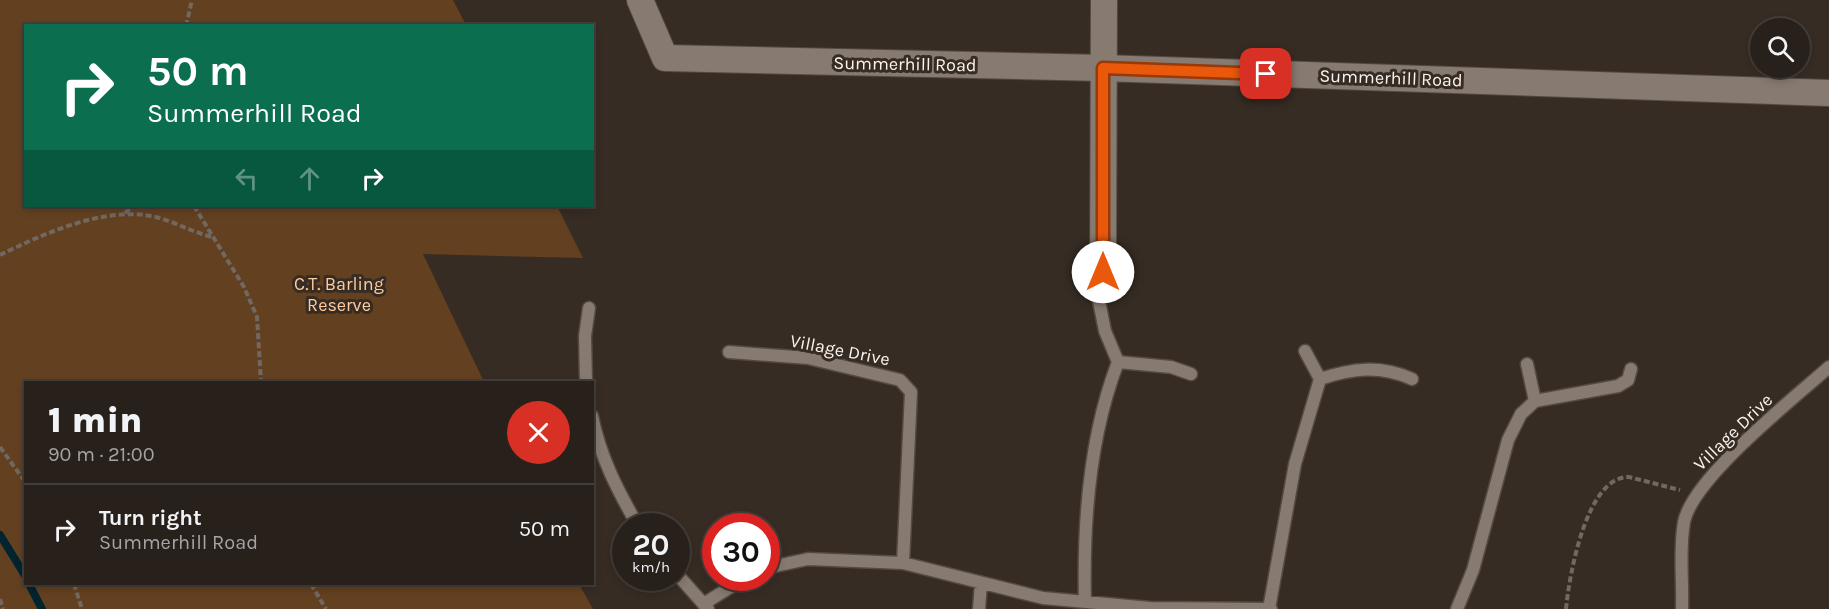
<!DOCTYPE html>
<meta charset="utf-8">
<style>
:root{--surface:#28211b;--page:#342e28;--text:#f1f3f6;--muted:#a5a3a3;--line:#443e3a}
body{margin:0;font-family:Karla,sans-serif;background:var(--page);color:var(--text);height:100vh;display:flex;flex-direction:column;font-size:22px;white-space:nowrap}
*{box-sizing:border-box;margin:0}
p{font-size:20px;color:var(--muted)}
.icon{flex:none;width:33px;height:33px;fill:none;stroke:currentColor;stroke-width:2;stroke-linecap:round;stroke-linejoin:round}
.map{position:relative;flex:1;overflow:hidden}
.sheet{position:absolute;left:24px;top:381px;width:570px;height:204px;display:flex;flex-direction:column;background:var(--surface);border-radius:0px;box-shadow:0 3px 9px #0003,0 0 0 2px var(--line)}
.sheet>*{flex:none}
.top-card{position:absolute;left:24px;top:24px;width:570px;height:183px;border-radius:0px;box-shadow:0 3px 9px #0003,0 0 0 2px var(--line);background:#0b6e4f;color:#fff;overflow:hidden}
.buttons{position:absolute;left:1750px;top:18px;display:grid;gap:12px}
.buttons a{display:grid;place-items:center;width:60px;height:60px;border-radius:50%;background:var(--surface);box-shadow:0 3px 9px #0003,0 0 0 2px var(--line);font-size:30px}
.speed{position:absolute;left:612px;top:513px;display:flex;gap:12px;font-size:30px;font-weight:700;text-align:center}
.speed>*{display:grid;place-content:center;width:78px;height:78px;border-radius:50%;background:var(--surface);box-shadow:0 3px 9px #0003,0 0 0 2px var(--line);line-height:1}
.speed small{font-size:15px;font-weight:400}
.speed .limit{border:9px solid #d22;background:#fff;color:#111}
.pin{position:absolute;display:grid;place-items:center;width:51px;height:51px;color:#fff;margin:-26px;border-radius:12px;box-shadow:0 3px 9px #0006}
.me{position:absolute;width:66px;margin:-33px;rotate:0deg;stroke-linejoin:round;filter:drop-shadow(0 0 4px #0008)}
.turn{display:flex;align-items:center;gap:21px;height:126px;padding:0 24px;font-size:27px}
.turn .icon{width:78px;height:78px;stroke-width:2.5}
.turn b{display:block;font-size:42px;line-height:51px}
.lanes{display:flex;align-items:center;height:57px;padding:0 24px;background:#0003;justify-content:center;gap:30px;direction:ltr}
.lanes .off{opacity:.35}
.round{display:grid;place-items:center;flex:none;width:63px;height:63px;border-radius:32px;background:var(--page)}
.headline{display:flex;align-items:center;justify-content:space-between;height:102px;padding:0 24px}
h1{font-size:36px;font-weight:800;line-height:45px}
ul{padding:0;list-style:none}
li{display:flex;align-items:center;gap:18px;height:90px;padding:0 24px;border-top:2px solid var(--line)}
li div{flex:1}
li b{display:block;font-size:22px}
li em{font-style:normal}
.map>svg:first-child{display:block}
.park{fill:#634020}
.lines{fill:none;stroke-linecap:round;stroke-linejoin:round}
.stream{stroke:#01242e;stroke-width:8}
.service-casing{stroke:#524a43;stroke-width:15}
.minor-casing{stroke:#524a43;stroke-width:28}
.path{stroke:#716861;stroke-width:4;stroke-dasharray:6 3;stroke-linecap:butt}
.service{stroke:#867a71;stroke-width:12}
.minor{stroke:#867a71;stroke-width:26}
.route-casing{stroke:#983908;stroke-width:15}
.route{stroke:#ea580c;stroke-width:10}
.labels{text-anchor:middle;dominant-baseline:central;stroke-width:6;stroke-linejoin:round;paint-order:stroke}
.street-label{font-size:18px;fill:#f9f3ee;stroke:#362c24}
.park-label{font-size:18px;fill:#ffcb9f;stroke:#362c24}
</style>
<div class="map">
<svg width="1829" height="609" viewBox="0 0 1829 609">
<rect width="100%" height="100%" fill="#362c24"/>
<path class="park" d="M0,0H453L466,25L26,26V206H557L583,258L423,254L484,382H26V584H579L593,609H0Z"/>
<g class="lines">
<path class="stream" d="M0,535L26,577
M29,584L42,609"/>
<g class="service-casing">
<path id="service" d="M1098,296L1105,331L1118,362L1171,367L1191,374
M1305,351L1320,379C1353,368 1380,365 1412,379
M729,352L808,358L900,380L911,392L903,563
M1527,364L1535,401
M586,382L585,336L589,308
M592,416C600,457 618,491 638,526
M766,568L808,559L903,563L1043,598L1150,608L1271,609
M676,573L708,609
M1085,602C1083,523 1089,437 1118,362
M705,603L745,578
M979,609L981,583
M1269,609L1295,464L1320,379
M1457,609L1473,570L1508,440L1521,414L1535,401L1618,386L1628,380L1631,369
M1682,609C1683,581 1679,549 1684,522C1693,478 1793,399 1829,367"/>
</g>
<g class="minor-casing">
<path id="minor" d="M640,0L665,58L1103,68L1829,93
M1103,271L1104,0"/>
</g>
<path class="path" d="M186,26L192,0
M194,206L244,287L257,317L261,382
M125,213L133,206
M0,255C43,234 102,207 151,216C172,220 191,232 212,237
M0,447L26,483
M74,584L82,609
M311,584L326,609
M0,599L3,609
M1566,609C1569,577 1586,476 1629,477L1680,490"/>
<use href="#service" class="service"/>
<use href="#minor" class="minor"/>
</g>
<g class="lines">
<g class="route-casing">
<path id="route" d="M1103,272V68L1266,74"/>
</g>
<use href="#route" class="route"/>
</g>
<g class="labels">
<g class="street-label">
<text transform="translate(905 64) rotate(1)">Summerhill Road</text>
<text transform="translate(1391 78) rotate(2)">Summerhill Road</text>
<text transform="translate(840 350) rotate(11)">Village Drive</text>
<text transform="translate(1733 432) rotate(-44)">Village Drive</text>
</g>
<g class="park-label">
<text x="339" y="284">C.T. Barling<tspan x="339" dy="21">Reserve</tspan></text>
</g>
</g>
</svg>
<div class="buttons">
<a><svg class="icon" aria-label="search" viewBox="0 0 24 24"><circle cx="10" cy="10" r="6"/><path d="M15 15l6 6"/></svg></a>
</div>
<div class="speed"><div>20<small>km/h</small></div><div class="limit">30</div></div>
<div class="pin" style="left:1266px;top:74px;background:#d93025"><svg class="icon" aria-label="arrive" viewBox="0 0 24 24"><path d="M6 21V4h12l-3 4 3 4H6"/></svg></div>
<svg class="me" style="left:1103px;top:272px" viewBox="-20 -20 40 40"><circle r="19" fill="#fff"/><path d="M0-13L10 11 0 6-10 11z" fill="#ea580c"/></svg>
<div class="top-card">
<div class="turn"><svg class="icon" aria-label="right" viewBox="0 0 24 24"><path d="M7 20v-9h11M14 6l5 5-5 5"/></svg><div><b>50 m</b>Summerhill Road</div></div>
<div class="lanes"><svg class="icon off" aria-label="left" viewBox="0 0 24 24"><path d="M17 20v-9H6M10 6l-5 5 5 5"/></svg><svg class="icon off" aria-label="ahead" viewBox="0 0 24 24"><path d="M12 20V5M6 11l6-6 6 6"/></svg><svg class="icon" aria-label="right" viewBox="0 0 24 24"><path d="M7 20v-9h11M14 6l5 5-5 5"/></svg></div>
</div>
<section class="sheet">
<div class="headline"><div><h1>1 min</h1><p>90 m · 21:00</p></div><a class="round" style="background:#d93025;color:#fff"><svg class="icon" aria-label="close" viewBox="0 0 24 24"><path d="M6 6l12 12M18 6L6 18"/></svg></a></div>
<ul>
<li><svg class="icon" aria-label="right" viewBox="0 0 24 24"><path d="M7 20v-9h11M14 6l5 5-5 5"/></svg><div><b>Turn right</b><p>Summerhill Road</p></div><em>50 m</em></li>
</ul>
</section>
</div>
